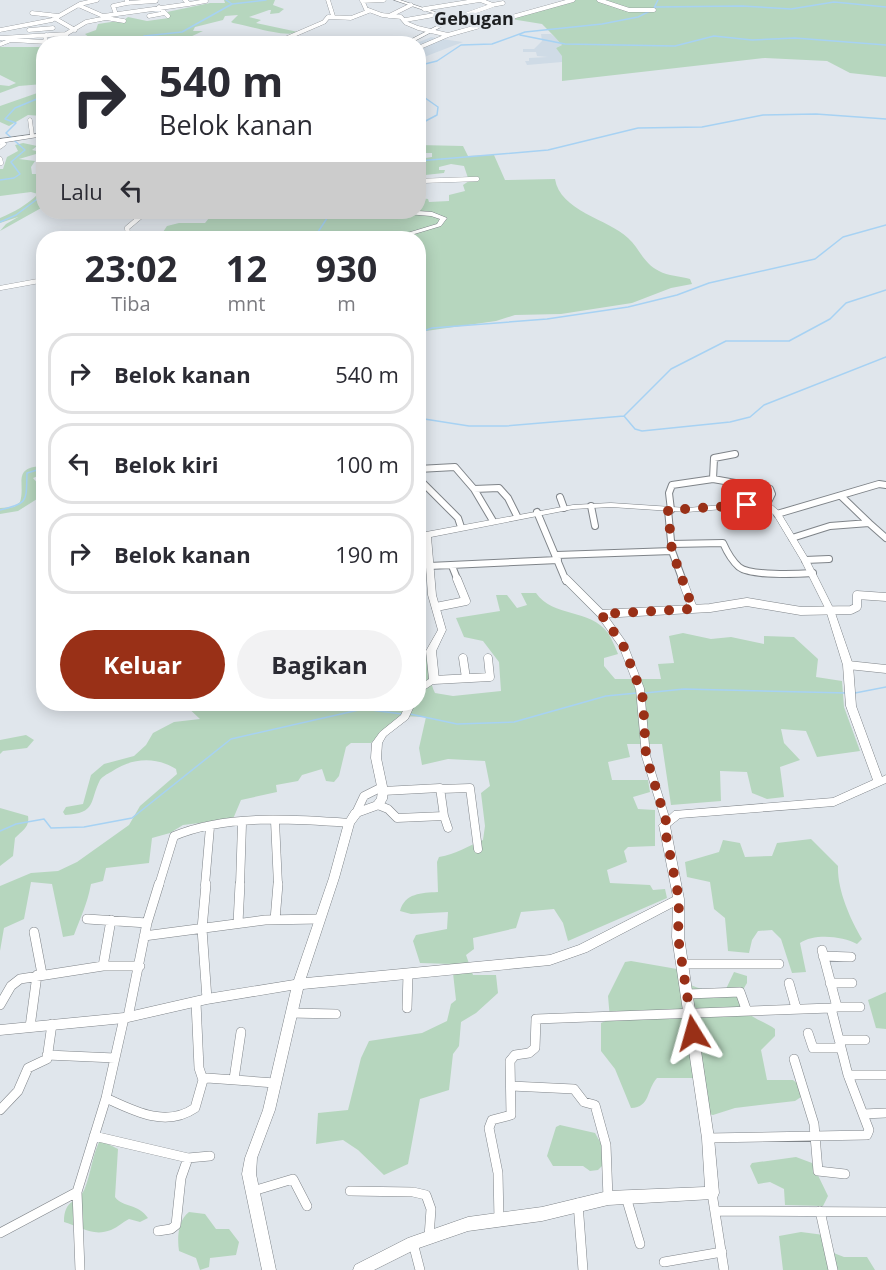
<!DOCTYPE html>
<html lang="id">
<style>
:root{--surface:#fff;--page:#f2f2f3;--text:#2b2b33;--muted:#7c7c81;--line:#e1e1e2;--accent:#993017}
body{margin:0;font-family:"Open Sans",sans-serif;background:var(--page);color:var(--text);height:100vh;display:flex;flex-direction:column;font-size:22px;white-space:nowrap}
*{box-sizing:border-box;margin:0}
p{font-size:20px;color:var(--muted)}
.icon{flex:none;width:33px;height:33px;fill:none;stroke:currentColor;stroke-width:2;stroke-linecap:round;stroke-linejoin:round}
.map{position:relative;flex:1;overflow:hidden}
.drawer{position:absolute;left:36px;top:231px;width:390px;height:480px;display:flex;flex-direction:column;background:var(--surface);border-radius:24px;box-shadow:0 3px 15px #0003}
.drawer>*{flex:none}
.banner{position:absolute;left:36px;top:36px;width:390px;height:183px;border-radius:24px;box-shadow:0 3px 15px #0003;background:#fff;color:var(--text);overflow:hidden}
.pin{position:absolute;display:grid;place-items:center;width:51px;height:51px;color:#fff;margin:-26px;border-radius:12px;box-shadow:0 3px 9px #0006}
.me{position:absolute;width:66px;margin:-33px;rotate:352deg;stroke-linejoin:round;filter:drop-shadow(0 0 4px #0008)}
.turn{display:flex;align-items:center;gap:21px;height:126px;padding:0 24px;font-size:27px}
.turn .icon{width:78px;height:78px;stroke-width:2.5}
.turn b{display:block;font-size:42px;line-height:51px}
.then{display:flex;align-items:center;height:57px;padding:0 24px;background:#0003;gap:12px;font-size:22px}
.eta{display:flex;justify-content:space-evenly;align-items:center;height:102px;text-align:center}
.eta b{font-size:36px;font-weight:700;line-height:42px}
.cta{display:flex;gap:12px;margin-top:auto;padding:12px 24px}
.cta a{flex:1;height:69px;border-radius:36px;background:var(--accent);color:#fff;font-size:24px;font-weight:700;line-height:69px;text-align:center}
.cta a+a{background:var(--page);color:var(--text)}
ul{padding:0;list-style:none}
li{display:flex;align-items:center;gap:18px;height:81px;margin:0 12px 9px;padding:0 12px;border:3px solid var(--line);border-radius:24px}
li div{flex:1}
li b{display:block;font-size:22px}
li em{font-style:normal}
.map>svg:first-child{display:block}
.built{fill:#cfdbe6}
.green{fill:#b6d6be}
.lines{fill:none;stroke-linecap:round;stroke-linejoin:round}
.stream{stroke:#a7d2f3;stroke-width:1.5}
.minor-far4-casing{stroke:#7f8489;stroke-width:4.5}
.minor-far3-casing{stroke:#7f8489;stroke-width:5}
.minor-far2-casing{stroke:#7f8489;stroke-width:8}
.minor-far1-casing{stroke:#7f8489;stroke-width:9}
.minor-casing{stroke:#7f8489;stroke-width:10}
.tertiary-casing{stroke:#7f8489;stroke-width:1}
.minor-far4{stroke:#fff;stroke-width:4}
.minor-far3{stroke:#fff;stroke-width:4.5}
.minor-far2{stroke:#fff;stroke-width:6}
.minor-far1{stroke:#fff;stroke-width:8}
.minor{stroke:#fff;stroke-width:9}
.tertiary{fill:#fff;fill-rule:evenodd}
.route{stroke:#993017;stroke-width:10;stroke-dasharray:0 18}
.labels{text-anchor:middle;dominant-baseline:central;stroke-width:5;stroke-linejoin:round;paint-order:stroke}
.far-quarter-label{font-size:18px;font-weight:bold;fill:#1d1f21;stroke:#e0e6ec}
</style>
<div class="map">
<svg width="886" height="1270" viewBox="0 0 886 1270">
<rect width="100%" height="100%" fill="#e0e6ec"/>
<path class="built" d="M541,34H551L561,42L562,45L556,48L563,56L562,62L527,65L525,61H529V58L548,57L537,56L536,52H523V49H534L542,41Z
M431,37L441,39L463,42L419,59L417,43Z"/>
<path class="green" d="M224,0H275L273,5L284,9L279,13L270,14L271,10H269L249,17L261,20L256,23L298,32C285,38 251,26 233,23L231,22L238,15L225,16L223,20L195,27L193,31H203L190,37H206L184,43H63L70,37L90,38L85,34L96,30L98,24L124,20L128,17L147,21L169,18L167,12L210,3H225Z
M576,0H886V77L850,73L827,61L765,58L562,81V56L556,48L562,45C556,38 549,31 542,24L505,18Z
M43,45V84L19,86L0,93V85L9,86L16,83L0,75V47H39Z
M43,91V116L28,115L9,126L0,122V106Z
M23,143L37,146L32,150L36,151V154L19,159L35,161L31,167L32,174H43V207L0,231L6,224L18,217L0,223V218C14,212 27,205 38,194L31,192L0,196V169H3L7,157L18,151L15,145Z
M419,145L463,146L468,156L494,155L505,180L555,179C560,211 608,219 628,238C640,249 643,263 659,271C668,276 680,276 690,279L692,284L671,288L632,303L561,314L515,315L496,321L419,332L418,238H159L167,226L179,223H205L214,212H418L419,189H422L420,198L428,199L429,202L449,201V195L465,191L463,185L469,181L464,166L451,164L439,167V170H445L444,173L425,175L423,179L419,180V159L432,157V153H424L423,149H419Z
M43,466V474L33,478L39,485L37,499L18,511L0,514V508L14,507L20,502C26,484 11,467 43,466Z
M521,593H536C553,618 590,608 608,633C612,639 615,647 618,654L604,658V666L615,679H661L658,664L674,663L669,636L683,633L711,639L731,637L764,644V636L794,637L818,659L816,677L842,681L844,707L860,751L817,757L806,731L781,729L784,743L800,760L780,767L784,797L767,799L752,793L747,772L720,771L721,801L671,805L662,744H627L630,757L608,762L612,780H648L650,792L633,797L638,809L655,810V846L628,847L624,851L627,862L607,870L610,883L650,885L653,890L665,889L667,898L568,941L563,923L554,909L521,912L516,928L473,938L474,949L466,955L473,975H496L498,993L476,1013L461,1022L459,1046L453,1054L449,1090L420,1099L408,1164L384,1175L358,1150L343,1140L316,1144L318,1113L348,1110L361,1058L369,1041L422,1033L447,1021L451,1004L456,1000L452,964L420,963L413,941L416,935L447,929L448,912L411,914L400,911C405,893 421,893 438,892L437,862L439,857C456,854 468,846 483,840L485,826L481,793L490,786L485,761L448,759L422,765L419,748L426,717L400,716L371,743H351L346,747L339,776L334,782L326,781L322,769L302,775L298,781L276,785L277,792L241,800L233,819L183,825L170,833L152,838L149,863L106,868L103,881L91,884C87,905 81,916 74,935L63,937L52,884L31,882L24,919L4,928L0,951V886L31,873L58,871L77,862L129,825L140,806L177,774L176,769C155,756 131,758 111,772C107,774 102,777 100,780C89,802 97,813 65,815L63,812L66,807L83,804L91,775L104,764L134,756L146,745L153,733L174,722L200,719L184,704H418L419,636C431,653 426,674 435,693L453,696L501,691L499,662L483,641L464,637L456,618L500,611L496,595H507L517,608L527,605Z
M26,735L34,740L27,748L3,751L0,754V740Z
M0,808L28,816C30,827 22,831 15,838L13,856L0,866Z
M811,839L838,866C837,889 850,919 862,939L857,944C843,936 814,933 800,943L806,972L792,973L781,939L772,930L758,931L752,940L749,953L728,951L725,918L714,909L710,882L687,877L685,862L719,852L723,840L740,843L745,857L772,856L777,843Z
M631,961L677,969C685,989 707,992 726,989L734,972L747,976V983L738,998C743,1017 761,1019 775,1029V1036L761,1050L767,1080H793L798,1084L801,1097L795,1101L735,1108L713,1115L708,1114V1095L704,1078H657C646,1090 651,1107 631,1108L615,1069L601,1051V1023L610,1019L608,996L625,962Z
M886,992V1029L876,1028L868,1000Z
M560,1125L595,1133L603,1147L602,1166L598,1170L590,1171L583,1166H553L547,1156L556,1127Z
M102,1141L118,1149L115,1197C123,1208 138,1203 148,1218L140,1222L129,1219C123,1222 118,1227 111,1230C93,1237 81,1227 64,1222C64,1197 79,1204 85,1188C91,1173 92,1157 99,1142Z
M796,1157L812,1163L828,1196L823,1206L785,1205L784,1189L770,1182L758,1184L750,1166L752,1163Z
M189,1212L205,1214L216,1229H229L239,1242L236,1255L210,1258L209,1267L200,1270L196,1258L179,1251C177,1238 178,1220 189,1212Z
M801,1232L824,1235L831,1252L844,1257H867L875,1270H783L779,1236Z"/>
<g class="lines">
<path class="stream" d="M226,0L232,4L266,0
M655,7L742,6L791,9L834,2L886,7
M654,8L658,0
M520,35L565,44L675,46L714,36L752,40L795,38L886,45
M139,44L144,36L182,32L232,4
M418,76L421,65L437,61L461,45L492,44L525,32L602,24L638,17L650,11
M418,79V89
M418,93L438,107L437,115L418,125
M418,161L548,150L638,128L702,127L763,115L816,114L886,119
M0,180L14,178L20,174L11,162L25,150L6,133L16,123L5,119L15,108L44,96
M0,222L16,215L44,194
M319,238L318,232L331,212
M418,333L432,328L547,319L628,307L677,295L709,283L815,259L843,237L886,225
M624,416L635,429L642,431L730,422L750,417L764,405L886,357
M418,418L469,426H506L624,416L671,369L726,341H789L830,319L846,303L886,290
M0,510C29,503 26,502 27,473L44,468
M645,693L684,689L847,693
M855,693L886,687
M410,714L457,724L514,722L606,696L637,693
M0,831L16,824L44,819L51,828L84,827L132,818L231,739L363,709L402,714"/>
<g class="minor-far4-casing">
<path id="minor-far4" d="M185,0L189,4L206,1
M328,0L333,16
M362,0L366,9L382,15L401,17L406,23L418,28L448,35L573,0
M599,0L629,10H654
M362,1L384,0
M127,3L156,1
M78,5L103,16L189,4
M492,5L503,3
M159,7L168,16
M424,9L480,0
M32,13L59,16
M116,14L113,6L127,3V0
M149,16L165,13
M389,16L411,5
M106,18L124,21
M56,19L75,30
M454,19L493,5L480,0
M454,19L478,25
M405,20L440,14
M0,30L52,20L80,4L97,0
M29,30L53,28
M0,38L66,34L86,22L106,18L103,16
M1,44L11,40L45,42L46,35
M61,44L60,38L66,36
M273,44L324,22L328,17L351,18L369,11
M418,48L446,36
M30,120L32,135
M39,135V138L44,139
M0,142L4,144L0,147"/>
</g>
<g class="minor-far3-casing">
<path id="minor-far3" d="M0,159L1,163
M418,181L477,179
M129,238L127,228L146,212
M0,288L44,280"/>
</g>
<g class="minor-far2-casing">
<path id="minor-far2" d="M418,469L455,467L474,489L499,488L508,498L517,516
M418,478L458,518L461,527
M713,479L714,458L735,454
M474,489L493,521
M841,496L869,523
M560,497L564,508
M591,506L595,526
M668,510L672,551L683,581
M671,510L669,493L672,485L713,479L770,489L772,494L766,506
M537,512L566,581
M777,514L879,484L886,485
M792,538L830,526L869,523L886,538
M671,544L723,543C727,552 731,560 739,567C750,576 797,574 813,573
M557,555L672,551
M805,560L829,559
M429,566L558,560
M452,566L458,581"/>
</g>
<g class="minor-far1-casing">
<path id="minor-far1" d="M566,579L601,614L710,608L747,602L801,611L851,610L857,607V595L886,597
M682,579L693,609
M436,607L466,601L457,579
M601,614L623,645L640,689L646,756L666,821
M463,658L466,678
M848,665L886,669
M434,680L490,677L488,658
M441,789L470,788L478,849
M378,805L388,809L397,818L444,816L440,788L383,791
M356,813L364,796L382,787
M444,816L448,828
M275,821L278,885
M159,885L174,836C226,814 294,819 349,823
M205,885L210,827
M240,885L242,824"/>
</g>
<g class="minor-casing">
<path id="minor" d="M206,884L202,929L207,999
M87,919L147,923
M275,920L278,884
M238,923L240,884
M34,932L42,974
M144,936L265,920L319,919
M822,950L837,1007L831,1008
M823,956L851,957
M683,964H779
M103,966L111,920
M789,983L796,1008
M830,983H852
M688,994L740,992L746,1009
M196,1002L199,1068L203,1080
M0,1005L11,986L20,979L103,966H140
M837,1007H860
M407,1008L408,974
M291,1013L336,1014
M128,1017L147,923L159,884
M30,1027L37,975
M808,1033L813,1048H841
M839,1040H865
M47,1055L115,1058
M794,1059L814,1124L818,1171L845,1174
M848,1075H886
M234,1079L241,1032
M511,1086L574,1089L584,1102L595,1105L606,1145L608,1198
M106,1098C134,1111 166,1128 195,1108L203,1080L207,1078L275,1083
M0,1110L18,1091L28,1068L47,1059L52,1024
M863,1114L886,1113
M94,1136L188,1158L210,1156
M253,1191L293,1179L307,1206
M350,1191L413,1192L426,1195L431,1209L429,1237
M712,1193L724,1270
M626,1197L640,1244
M578,1203L583,1270
M716,1211L886,1212
M820,1211L833,1270
M499,1220L498,1173L489,1128L492,1120L511,1115L510,1061L515,1055L529,1053L535,1048L536,1019L831,1008L848,1075L869,1130L867,1135L708,1138
M158,1231L171,1229L176,1225L181,1178L188,1158
M0,1233L77,1192
M413,1243L420,1270
M664,1262L722,1252
M80,1270L77,1192L106,1098L124,1018"/>
</g>
<g class="tertiary-casing">
<path id="tertiary" d="M394,0H400L456,19L409,44H402L450,19Z
M44,133V136L0,143V139Z
M418,211L432,212L447,218L441,226L401,238H393L394,237L437,224L440,219L431,216L407,214L404,212Z
M611,503L687,508L747,503L772,505L780,512L809,560L834,610L853,665L856,706L882,777L886,775V783L834,806L680,818L670,826L684,899V937L714,1138L719,1193L717,1198L712,1199L608,1205L542,1221L468,1231L416,1249L374,1270H353L355,1265L408,1238L468,1217L542,1207L608,1191L705,1187L702,1138L672,937L673,907L587,952L550,965L303,989L275,1110L257,1158L256,1174L276,1270H262L242,1174L245,1158L263,1110L291,990L207,1004L124,1023L0,1035V1025L124,1013L207,994L294,980L329,878L344,823L352,810L374,802L377,798L378,791L371,758L372,743L380,732L401,715L406,704H415L408,719L386,736L382,743L381,758L388,791L387,799L382,808L360,816L354,824L339,878L306,978L550,955L579,945L673,897L659,825L674,811L833,798L873,780L846,706L843,665L826,610L801,560L774,515L767,509L747,507L687,512L611,507L573,509L431,537L436,595L446,630L436,651L439,680L418,694V686L429,679L426,651L438,630L428,595L424,539L423,537H418V532H426L573,505Z"/>
</g>
<use href="#minor-far4" class="minor-far4"/>
<use href="#minor-far3" class="minor-far3"/>
<use href="#minor-far2" class="minor-far2"/>
<use href="#minor-far1" class="minor-far1"/>
<use href="#minor" class="minor"/>
<use href="#tertiary" class="tertiary"/>
</g>
<g class="lines">
<path class="route" d="M693,1033L678,937L679,899L664,825L666,821L646,756L643,699L640,689L623,645L601,614L693,609L672,551L668,510L747,505"/>
</g>
<g class="labels">
<g class="far-quarter-label">
<text x="474" y="18">Gebugan</text>
</g>
</g>
</svg>
<div class="pin" style="left:747px;top:505px;background:#d93025"><svg class="icon" aria-label="arrive" viewBox="0 0 24 24"><path d="M6 21V4h12l-3 4 3 4H6"/></svg></div>
<svg class="me" style="left:693px;top:1033px" viewBox="-20 -20 40 40"><path d="M0-17L14 15 0 8-14 15z" fill="#993017" stroke="#fff" stroke-width="4"/></svg>
<div class="banner">
<div class="turn"><svg class="icon" aria-label="right" viewBox="0 0 24 24"><path d="M7 20v-9h11M14 6l5 5-5 5"/></svg><div><b>540 m</b>Belok kanan</div></div>
<div class="then">Lalu<svg class="icon" aria-label="left" viewBox="0 0 24 24"><path d="M17 20v-9H6M10 6l-5 5 5 5"/></svg></div>
</div>
<section class="drawer">
<div class="eta">
<div><b>23:02</b><p>Tiba</p></div>
<div><b>12</b><p>mnt</p></div>
<div><b>930</b><p>m</p></div>
</div>
<ul>
<li><svg class="icon" aria-label="right" viewBox="0 0 24 24"><path d="M7 20v-9h11M14 6l5 5-5 5"/></svg><div><b>Belok kanan</b></div><em>540 m</em></li>
<li><svg class="icon" aria-label="left" viewBox="0 0 24 24"><path d="M17 20v-9H6M10 6l-5 5 5 5"/></svg><div><b>Belok kiri</b></div><em>100 m</em></li>
<li><svg class="icon" aria-label="right" viewBox="0 0 24 24"><path d="M7 20v-9h11M14 6l5 5-5 5"/></svg><div><b>Belok kanan</b></div><em>190 m</em></li>
</ul>
<div class="cta"><a>Keluar</a><a>Bagikan</a></div>
</section>
</div>
